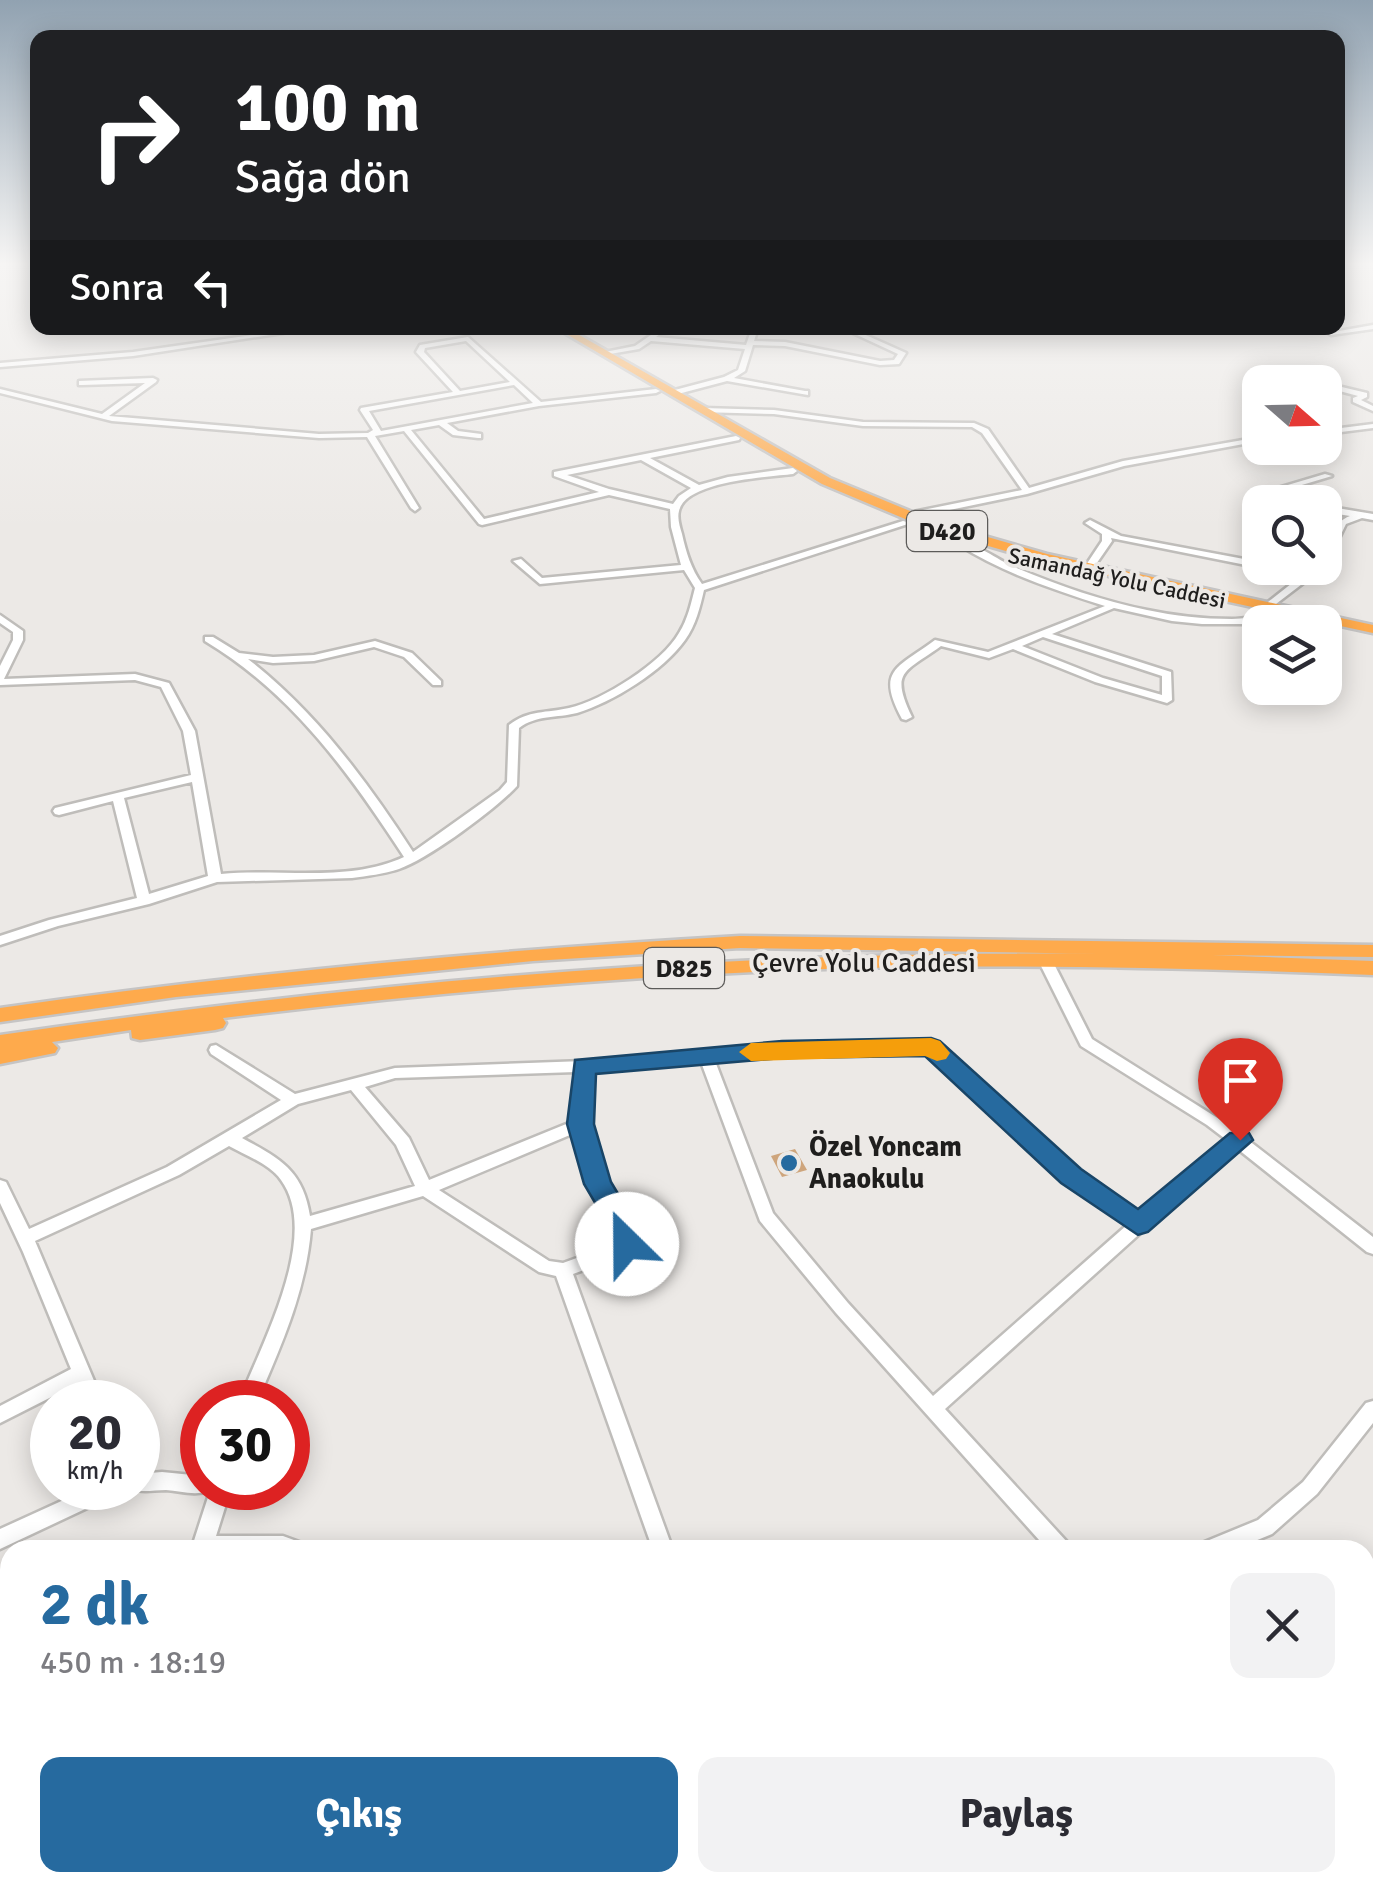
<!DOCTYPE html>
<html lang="tr">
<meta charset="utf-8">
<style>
:root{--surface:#fff;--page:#f2f2f3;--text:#2b2b33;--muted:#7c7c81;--accent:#266a9f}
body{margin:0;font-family:Signika,sans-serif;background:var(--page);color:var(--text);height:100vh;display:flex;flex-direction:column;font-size:38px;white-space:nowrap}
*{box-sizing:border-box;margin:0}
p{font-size:32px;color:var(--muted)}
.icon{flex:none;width:55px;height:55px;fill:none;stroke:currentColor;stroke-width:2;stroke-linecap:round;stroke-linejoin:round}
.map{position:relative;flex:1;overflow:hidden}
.details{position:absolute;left:0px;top:1540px;width:1375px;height:352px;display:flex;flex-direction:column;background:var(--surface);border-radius:30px 30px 0 0;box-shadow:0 5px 25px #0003}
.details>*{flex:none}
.top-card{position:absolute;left:30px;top:30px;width:1315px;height:305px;border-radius:20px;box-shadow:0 5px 25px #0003;background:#202124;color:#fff;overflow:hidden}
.needle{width:65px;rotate:110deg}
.tools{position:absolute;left:1242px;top:365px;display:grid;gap:20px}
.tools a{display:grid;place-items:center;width:100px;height:100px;border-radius:20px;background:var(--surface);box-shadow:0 5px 25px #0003;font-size:50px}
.speed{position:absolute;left:30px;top:1380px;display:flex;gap:20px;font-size:50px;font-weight:700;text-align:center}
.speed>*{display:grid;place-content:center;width:130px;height:130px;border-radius:50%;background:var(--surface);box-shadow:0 5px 25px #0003;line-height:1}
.speed small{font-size:25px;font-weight:400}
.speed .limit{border:15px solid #d22;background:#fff;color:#111}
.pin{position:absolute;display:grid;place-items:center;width:85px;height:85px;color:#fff;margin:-102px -42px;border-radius:50% 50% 50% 0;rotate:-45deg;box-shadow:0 0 10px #0007}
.pin .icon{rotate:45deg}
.me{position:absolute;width:110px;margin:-55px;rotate:337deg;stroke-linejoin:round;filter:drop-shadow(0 0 8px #0008)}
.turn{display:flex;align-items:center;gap:35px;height:210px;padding:0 40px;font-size:45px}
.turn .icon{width:130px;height:130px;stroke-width:2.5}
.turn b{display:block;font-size:70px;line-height:85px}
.then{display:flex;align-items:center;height:95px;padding:0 40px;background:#0003;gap:20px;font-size:38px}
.round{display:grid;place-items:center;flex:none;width:105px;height:105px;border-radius:20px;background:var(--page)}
.head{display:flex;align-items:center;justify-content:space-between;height:170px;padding:0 40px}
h1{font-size:60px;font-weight:700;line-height:75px;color:var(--accent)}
.button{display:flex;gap:20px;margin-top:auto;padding:20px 40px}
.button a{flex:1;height:115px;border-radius:20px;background:var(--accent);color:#fff;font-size:40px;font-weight:700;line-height:115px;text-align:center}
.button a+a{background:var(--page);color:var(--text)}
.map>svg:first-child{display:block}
.building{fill:#cea57c}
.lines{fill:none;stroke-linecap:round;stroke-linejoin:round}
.minor-casing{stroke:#bfbdba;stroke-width:5}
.highway-casing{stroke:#c5c4c4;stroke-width:5}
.minor{fill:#fff;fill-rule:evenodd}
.highway{fill:#feaa4c;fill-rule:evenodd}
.route{fill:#266a9f;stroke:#194567;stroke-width:2.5}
.slow{fill:#f59e0b}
.poi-dot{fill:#266a9f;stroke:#ece9e6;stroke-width:4}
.labels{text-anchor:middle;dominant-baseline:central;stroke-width:8;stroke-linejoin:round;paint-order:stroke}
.far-street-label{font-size:22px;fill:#1f1e1d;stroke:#ece9e6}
.shield{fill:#ece9e6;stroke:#5c5b59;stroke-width:2.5}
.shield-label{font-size:25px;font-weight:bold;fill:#1f1e1d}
.street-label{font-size:28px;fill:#1f1e1d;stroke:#ece9e6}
.poi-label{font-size:28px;font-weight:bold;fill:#1f1e1d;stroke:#ece9e6;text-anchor:start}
</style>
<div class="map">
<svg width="1373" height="1892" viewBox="0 0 1373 1892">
<rect width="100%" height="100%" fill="#ece9e6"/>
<path class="building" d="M795,1149L807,1170L782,1177L771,1156Z"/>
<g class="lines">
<g class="minor-casing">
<path id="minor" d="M1373,325V329L1331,335L1328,333Z
M301,328H315L133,356L0,367V363L133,352Z
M661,328H668L656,337L746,345L752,328H758L754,341L785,342L880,361L894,360L898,354L842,328H850L906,353L899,364L880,365L785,346L753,345L745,371L734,378L805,391H808V395L727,381L674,395H671V391L724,377L738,370L745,349L651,341L639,349L604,355L600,353L635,346Z
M468,337L541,402L656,389L660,391L656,393L539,406L447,423L458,431L481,434V438H478L453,435L439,425L411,430L484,519L599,492L554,476V472L736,436L740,438L739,440L650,458L699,485L728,477L793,468L797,471L793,474C768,477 685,481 679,511C677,518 680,527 682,534C686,552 691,569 702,584L903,521L911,523L704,590C700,607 696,625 685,640C663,671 613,702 577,713C557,718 536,715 519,728L517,786C496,809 428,859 399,869C384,874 367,876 352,878L217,882L149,904L58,926L0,945V936L49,920L137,898L113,801L59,815L55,814L53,811L55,808L191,775L183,731L161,687L135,680L0,685V666L13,640V632L0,623V615L23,631V640L4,679L135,674L169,683L195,731L221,874C280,868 348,883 404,857C350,774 292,693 205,641V637H213L239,653L273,657L314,655L375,641L412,653L441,681V685H433L404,657L374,647L314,661L273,663L248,659C316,712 367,781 413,852L500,790L507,782L509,725C528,710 547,713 569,708C603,700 662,663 679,633C688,619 691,603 695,588L684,570L540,584L513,561L521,559L542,578L681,565L671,527L670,509L609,495L482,525L479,524L404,431L375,436L419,508L415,511L411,508L367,437L319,438L112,421L0,393V389L102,414L145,383L82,385H79V381L153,378L157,380L156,382L109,416L319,434L368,433L373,430L360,410L361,408L453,392L416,352L420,345ZM466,341L510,382L460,391L424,352L425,348ZM514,385L533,403L381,431L369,411ZM641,460L691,488L679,496L673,504L609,489L567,475ZM192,782L208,876L149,894L124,798Z
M1268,368L1318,380L1319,382H1308L1265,372L1264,370Z
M1325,383L1367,393V397L1361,400L1373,406V411L1353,402V398L1358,396L1325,387Z
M703,408L774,410L863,422L974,423L988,429L1029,488L1123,461L1260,437V441L1124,466L1027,494L906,519L902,516L903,514L1022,490L982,433L972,427L863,426L774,414L700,412V408Z
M1373,424V428L1325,434V430Z
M1325,474L1332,476L1275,493L1298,500L1299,502H1287L1261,493Z
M1325,506L1373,514V520L1362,518L1346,524L1330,557L1325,560C1325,542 1333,522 1350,516L1325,512Z
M1090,520L1121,536L1260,562L1261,568L1111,538L1112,541L1092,570H1086L1084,568L1102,541V534L1085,523Z
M959,541C974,542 998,560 1014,567C1057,585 1102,601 1147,610C1175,616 1203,619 1232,619C1250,619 1286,610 1300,616L1295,619L1260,624H1202L1172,621L1114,608L1052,634L1171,672L1172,700L1167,703L1095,682L1013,649L989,658L941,646C906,672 889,670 912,717L906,720L902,719C875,669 898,668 935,640L988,652L1105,606C1055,590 1003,573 959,545ZM1043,637L1162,676V695L1103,678L1022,646Z
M1269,568H1285L1307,572L1313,568H1323L1272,607L1268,606V602L1301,576L1270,570Z
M1046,957L1053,962L1092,1039L1246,1136L1248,1140L1373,1237V1254L1367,1252L1239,1150L1145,1229L945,1409L1068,1543L1071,1550H1048L836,1313L760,1221L701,1062L591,1071C589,1108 591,1146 605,1181C614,1204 634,1219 636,1245L627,1254L573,1274L673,1550H653L556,1276L539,1272L423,1196L311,1229C306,1291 281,1346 257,1402H239C260,1346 322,1236 281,1180C270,1164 245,1155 229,1146L179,1175L35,1241L103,1402H85L77,1384L0,1423V1406L71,1369L23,1252L0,1203V1180L6,1182L29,1229L167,1167L281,1100L211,1054L209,1050L211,1046L216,1045L295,1094L395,1068L584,1061L782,1045L931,1042L936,1043L1077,1172L1139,1215L1228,1141L1207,1125L1081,1046L1039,962ZM927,1052L1065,1180L1127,1225L933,1396L848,1303L773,1213L715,1061L782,1055ZM576,1072V1120L429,1180L409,1138L365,1087L395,1078ZM351,1090L396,1145L415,1186L310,1216C303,1170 279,1158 242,1138L298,1104ZM577,1132L589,1182L613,1223L618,1242L615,1244L563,1263L549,1261L439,1190Z
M1373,1401V1423L1317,1494L1272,1534L1233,1550H1199L1202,1543L1258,1520L1303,1482L1366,1403Z
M162,1472L202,1476V1488H211L209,1491C195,1496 180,1491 166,1490C153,1490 143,1493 131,1489L130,1488H138V1474Z
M90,1488H120L117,1494L0,1549V1529Z
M211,1488H231L216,1536H283L302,1543L305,1550H191Z
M1365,1664L1373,1667V1694L1365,1691Z
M10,1779V1808L0,1814V1785Z
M1365,1844L1373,1847V1876L1365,1873Z
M0,1877L13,1883L16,1892H0Z
M346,1882H370V1892H346Z
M744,1882H768L771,1892H747Z
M969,1882H993L989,1892H965Z"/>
</g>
<g class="highway-casing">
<path id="highway" d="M556,328H567L830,478L939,523L1047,554L1373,625V633L1044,562L929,529L822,484Z
M740,936L1373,945V957L1212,955L1373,961V975C1201,968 1029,964 857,968C645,974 433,992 223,1018L226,1023L223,1028L215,1030L140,1040L132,1038L131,1030L52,1042L58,1048L55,1053L0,1064V1035C367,982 735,949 1106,954L740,948L533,961L176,997L0,1022V1008C246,973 492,950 740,936Z"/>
</g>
<use href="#minor" class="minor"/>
<use href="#highway" class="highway"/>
</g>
<linearGradient id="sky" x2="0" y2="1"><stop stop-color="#91a2b1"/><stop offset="0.5" stop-color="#f6f5f4"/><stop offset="1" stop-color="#f6f5f4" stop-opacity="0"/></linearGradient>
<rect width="1373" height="528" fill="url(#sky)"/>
<path class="route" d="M931,1038L940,1041L1081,1169L1138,1209L1230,1133H1249L1253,1140L1148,1232L1138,1235L1061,1183L925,1056L782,1058L596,1074L594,1124L611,1182L642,1234L637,1252L627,1256L617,1252L614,1235L584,1184L567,1124L575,1060L782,1041Z"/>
<path class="slow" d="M931,1038L940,1041L950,1053L946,1059L937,1061L925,1056L751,1061L739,1052L751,1043Z"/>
<circle class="poi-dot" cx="789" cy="1163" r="10"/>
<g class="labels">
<g class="far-street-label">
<text transform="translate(1117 578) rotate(12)">Samandağ Yolu Caddesi</text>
</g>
<g class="shield">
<rect x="907" y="511" width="80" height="40" rx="8"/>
<rect x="644" y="948" width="80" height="40" rx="8"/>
</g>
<g class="shield-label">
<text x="947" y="531">D420</text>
<text x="684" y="968">D825</text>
</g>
<g class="street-label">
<text x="864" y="963">Çevre Yolu Caddesi</text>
</g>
<g class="poi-label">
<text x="809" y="1147">Özel Yoncam<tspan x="809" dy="32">Anaokulu</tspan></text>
</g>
</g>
</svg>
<div class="tools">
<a><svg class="needle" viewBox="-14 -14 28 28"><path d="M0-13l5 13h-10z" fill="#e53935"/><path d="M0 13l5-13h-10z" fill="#7c7c81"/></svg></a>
<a><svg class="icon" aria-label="search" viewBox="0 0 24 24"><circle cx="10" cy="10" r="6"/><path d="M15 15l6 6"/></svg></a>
<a><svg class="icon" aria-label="layers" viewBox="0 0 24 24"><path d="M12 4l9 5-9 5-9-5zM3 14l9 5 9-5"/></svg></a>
</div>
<div class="speed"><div>20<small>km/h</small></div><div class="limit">30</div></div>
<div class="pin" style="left:1240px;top:1140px;background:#d93025"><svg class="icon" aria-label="arrive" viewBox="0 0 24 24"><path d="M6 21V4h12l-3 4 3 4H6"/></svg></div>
<svg class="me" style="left:627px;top:1244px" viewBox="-20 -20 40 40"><circle r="19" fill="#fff"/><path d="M0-13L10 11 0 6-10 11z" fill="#266a9f"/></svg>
<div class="top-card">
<div class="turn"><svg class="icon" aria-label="right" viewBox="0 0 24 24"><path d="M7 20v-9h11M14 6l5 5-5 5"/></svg><div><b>100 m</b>Sağa dön</div></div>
<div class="then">Sonra<svg class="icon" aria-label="left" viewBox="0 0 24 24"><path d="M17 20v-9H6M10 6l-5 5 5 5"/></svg></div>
</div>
<section class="details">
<div class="head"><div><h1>2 dk</h1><p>450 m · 18:19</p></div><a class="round"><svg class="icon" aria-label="close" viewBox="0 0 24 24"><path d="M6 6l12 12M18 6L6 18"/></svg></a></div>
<div class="button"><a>Çıkış</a><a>Paylaş</a></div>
</section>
</div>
